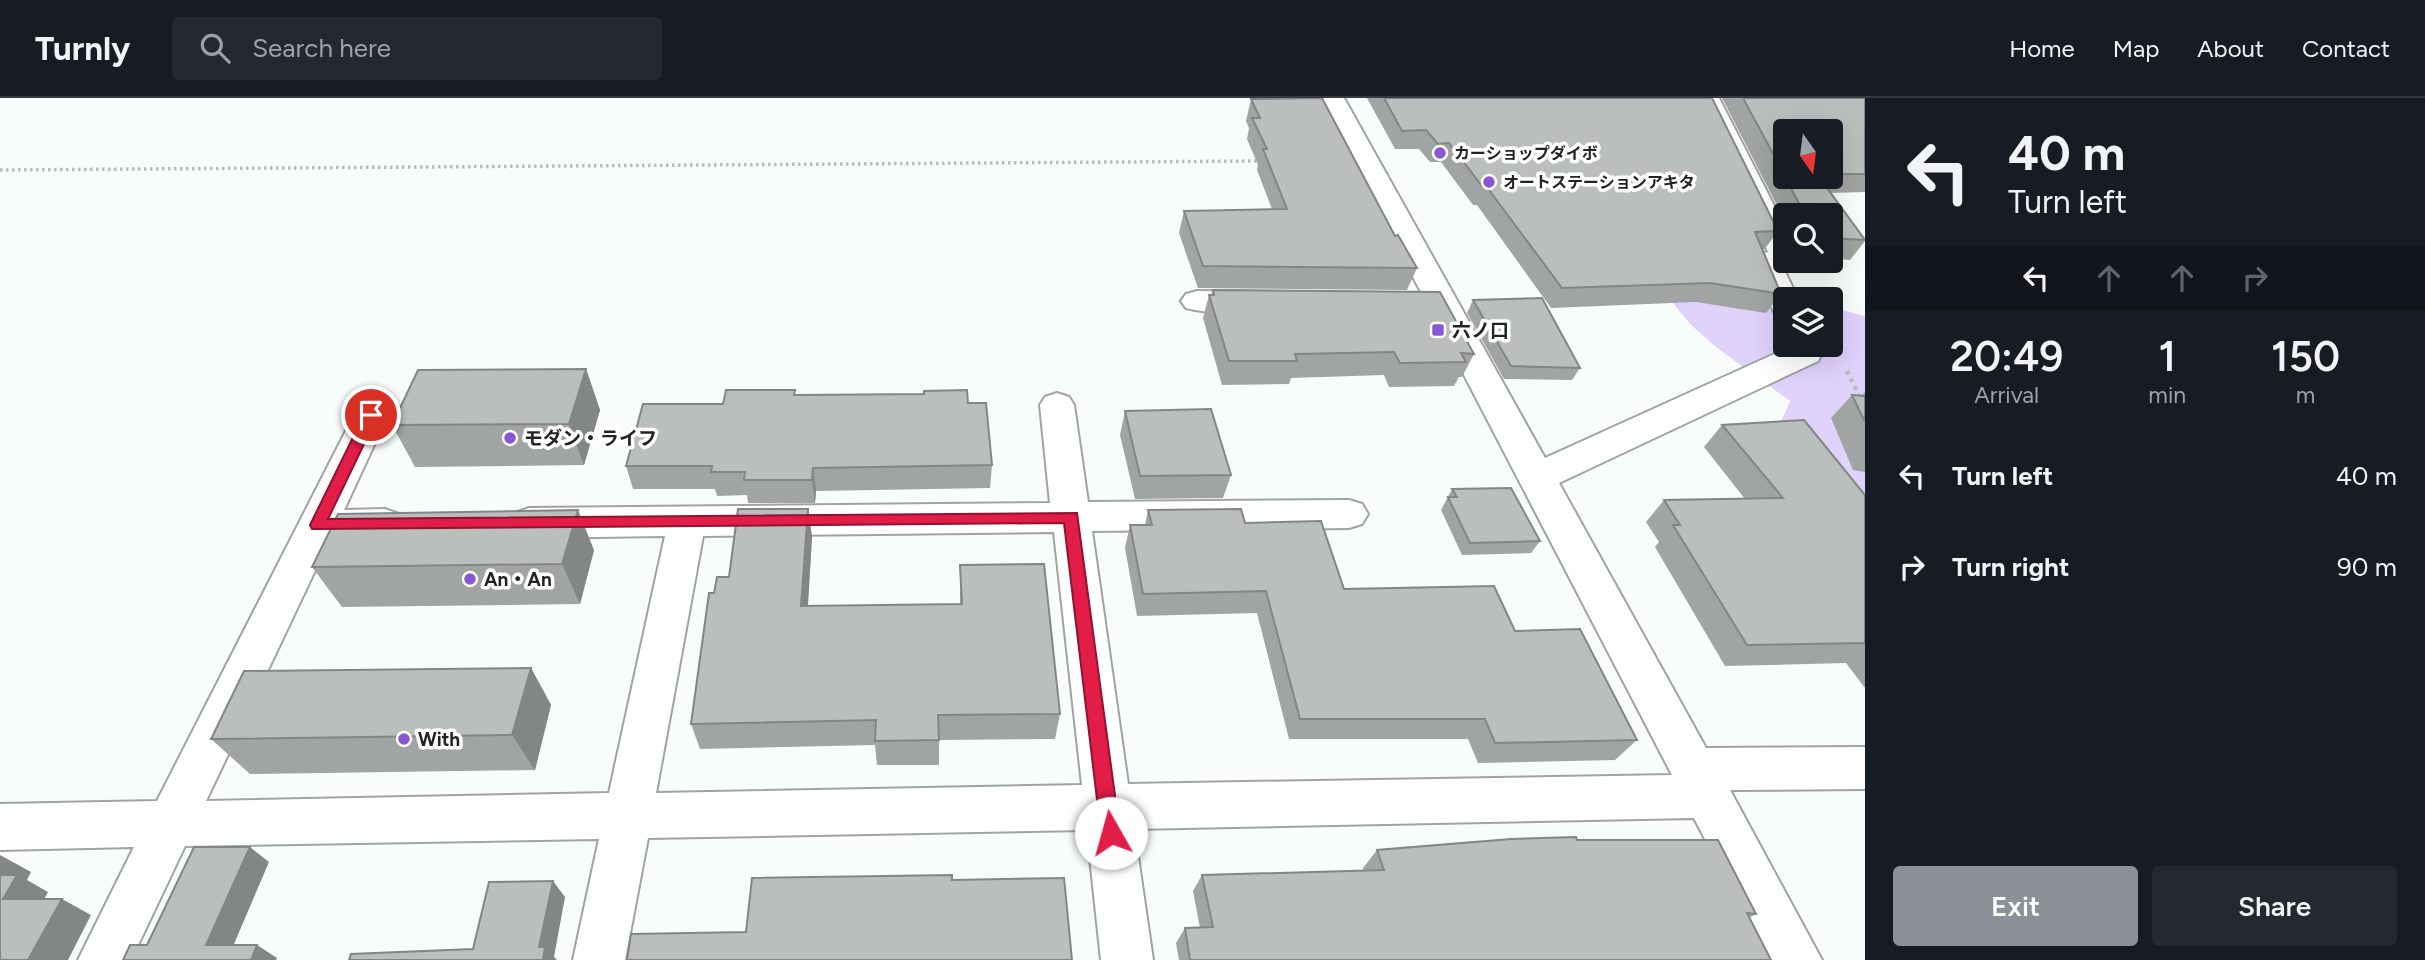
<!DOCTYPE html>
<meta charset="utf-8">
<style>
:root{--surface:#171b24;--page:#242831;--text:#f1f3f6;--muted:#9ea1a6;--line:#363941;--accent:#8c9099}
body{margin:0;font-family:Figtree,"Noto Sans JP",sans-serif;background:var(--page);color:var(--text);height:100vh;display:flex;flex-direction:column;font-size:26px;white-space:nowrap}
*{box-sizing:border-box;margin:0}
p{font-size:23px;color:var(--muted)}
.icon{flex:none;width:38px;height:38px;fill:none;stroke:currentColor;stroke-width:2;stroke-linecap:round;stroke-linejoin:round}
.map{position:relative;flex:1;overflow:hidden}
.side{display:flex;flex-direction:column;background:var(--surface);width:560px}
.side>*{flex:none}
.top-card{background:#171b24;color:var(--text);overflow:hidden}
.needle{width:46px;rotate:166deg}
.tools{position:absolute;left:1773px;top:21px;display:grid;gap:14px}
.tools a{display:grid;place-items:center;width:70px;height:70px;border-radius:7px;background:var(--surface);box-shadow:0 7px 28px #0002;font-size:35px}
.pin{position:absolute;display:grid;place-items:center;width:60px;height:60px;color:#fff;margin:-30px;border:4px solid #fff;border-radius:50%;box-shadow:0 2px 7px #0007}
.me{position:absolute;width:77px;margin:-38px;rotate:353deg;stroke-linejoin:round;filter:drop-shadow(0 0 5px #0008)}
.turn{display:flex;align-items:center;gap:24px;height:147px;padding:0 28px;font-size:32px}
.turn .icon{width:91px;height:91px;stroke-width:2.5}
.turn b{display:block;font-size:49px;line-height:60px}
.lanes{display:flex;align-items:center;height:66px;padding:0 28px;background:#0003;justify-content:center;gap:35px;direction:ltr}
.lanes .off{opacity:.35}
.eta{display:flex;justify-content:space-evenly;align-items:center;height:119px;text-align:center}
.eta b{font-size:42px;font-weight:600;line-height:49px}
.button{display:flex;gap:14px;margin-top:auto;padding:14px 28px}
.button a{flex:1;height:80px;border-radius:7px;background:var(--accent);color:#fff;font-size:28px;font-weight:600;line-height:80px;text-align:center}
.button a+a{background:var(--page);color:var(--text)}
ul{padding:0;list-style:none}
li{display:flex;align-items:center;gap:21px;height:91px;padding:0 28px}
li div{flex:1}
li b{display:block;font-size:26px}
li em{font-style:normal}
header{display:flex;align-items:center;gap:42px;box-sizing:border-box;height:98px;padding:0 35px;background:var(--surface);border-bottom:2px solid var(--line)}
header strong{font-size:33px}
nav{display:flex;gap:38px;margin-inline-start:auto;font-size:24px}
.search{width:490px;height:63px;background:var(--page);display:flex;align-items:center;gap:18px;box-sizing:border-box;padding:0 24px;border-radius:7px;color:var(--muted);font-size:26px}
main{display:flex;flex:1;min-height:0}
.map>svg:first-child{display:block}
.green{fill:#dfd2fb}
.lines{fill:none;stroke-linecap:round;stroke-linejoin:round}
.minor-casing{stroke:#9fa4a3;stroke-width:4}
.path-far1{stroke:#b7bbba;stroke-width:3.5;stroke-dasharray:2.5 3.5;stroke-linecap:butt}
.path{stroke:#b7bbba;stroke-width:4.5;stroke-dasharray:3.5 5;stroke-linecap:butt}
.minor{fill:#fff;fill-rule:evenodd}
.wall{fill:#a0a4a3;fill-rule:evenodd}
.shaded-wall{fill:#828684}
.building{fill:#babfbd;stroke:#828684;stroke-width:2}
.route{fill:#e11d48;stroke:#92132f;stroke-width:2}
.poi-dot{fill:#8858d1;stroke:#fff;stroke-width:2.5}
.labels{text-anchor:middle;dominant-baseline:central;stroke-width:7;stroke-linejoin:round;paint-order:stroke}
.far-poi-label{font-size:16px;font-weight:bold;fill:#222424;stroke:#fff;text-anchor:start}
.poi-label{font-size:19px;font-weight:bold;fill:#222424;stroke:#fff;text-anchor:start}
</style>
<header>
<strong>Turnly</strong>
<div class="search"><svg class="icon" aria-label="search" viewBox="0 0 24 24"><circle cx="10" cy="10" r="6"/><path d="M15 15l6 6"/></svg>Search here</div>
<nav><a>Home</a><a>Map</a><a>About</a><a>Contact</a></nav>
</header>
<main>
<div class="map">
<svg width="1865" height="862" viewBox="0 0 1865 862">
<rect width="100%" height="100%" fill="#f8fdfc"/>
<path class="green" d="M1757,180L1792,187L1826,201H1785V247H1830L1831,204L1841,212L1865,218V403L1780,327L1790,303L1716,249L1691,227L1673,205Z"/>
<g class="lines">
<g class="minor-casing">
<path id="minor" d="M1320,0H1344L1545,360L1788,250L1787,247H1819L1822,255L1818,263L1559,385L1706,650L1865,649V691L1730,692L1822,862H1768L1694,720L1134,731L1153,862H1101L1087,732L648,740L625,862H573L599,741L185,748L131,862H78L134,749L0,752V706L157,703L354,317L359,308L371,305L383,308L388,317L344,412L385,411L399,416L404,426L399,436L385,441H330L206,703L609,695L665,438L529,440L515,435L510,425L515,415L529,410L1050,405L1040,307L1045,299L1057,295L1069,299L1074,307L1088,404L1349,402L1362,406L1368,416L1362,426L1349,430L1092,433L1128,686L1672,677ZM1054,434L1082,687L656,695L703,438Z
M1695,0H1719L1785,129V163H1797L1783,169L1798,201H1785V217L1774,214L1750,163L1754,157L1768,154Z
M1197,193L1260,194L1271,197L1276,204L1271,211C1247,217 1210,216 1186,210L1181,203L1186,196Z"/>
</g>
<path class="path-far1" d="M0,72L1261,63"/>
<path class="path" d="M1847,273L1865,310"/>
<use href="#minor" class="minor"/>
</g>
<path class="wall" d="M1367,0H1712L1778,133L1764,152H1762L1781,196L1766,215L1696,204L1551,210L1477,107H1473L1441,64H1430L1419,51H1395Z
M1722,0H1865V94L1830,95L1865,142V143L1850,162L1830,160V117H1785V123ZM1830,33V79H1785Z
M1251,1L1395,138L1417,170L1407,192L1198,190L1179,135L1184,113L1272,111L1257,72L1258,67L1247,41L1249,30L1246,23Z
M1213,192L1474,256L1462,279H1459L1454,288L1389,289L1384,277L1291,280L1289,286L1222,287L1203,220L1209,197H1211Z
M1473,202L1580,270L1572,282L1504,281L1467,215Z
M586,271L600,312L584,367L415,369L392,327Z
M795,292V297L968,305L992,367L990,390L816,393L815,405H748L747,397L717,398L715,391H633L626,368L723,306Z
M1865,294V374L1853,372L1831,320L1852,297L1861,298Z
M1125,313L1231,377L1223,400L1135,401L1120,337Z
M1722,327L1865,397V590L1846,565L1725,568L1655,449L1659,444L1646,424L1664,402L1745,401L1704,349Z
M1452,391L1540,443L1531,455L1462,457L1441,412Z
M808,411L812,439L808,508L960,506V467L1060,616L1055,641L939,642V667H877L875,647L700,651L691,626L714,495L729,479Z
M1148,412L1245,425L1344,491L1515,533L1637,642L1615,662L1478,665L1468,641H1289L1257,515L1137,518L1125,450L1130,427H1145Z
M594,452L580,506L342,509L312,469Z
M531,570L551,607L535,672L250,676L211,641Z
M1577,742L1756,816L1749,820L1771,862H1179L1176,845L1185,830H1200L1193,793L1202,777L1364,773L1363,770L1377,752Z"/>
<path class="shaded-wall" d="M586,271L600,312L584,367L569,326Z
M813,370L816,393L815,405L812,382Z
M808,411L812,439L806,535L801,508Z
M578,412L594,452L580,506L562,466Z
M531,570L551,607L535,672L512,637Z
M250,749L269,764L228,860L206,847Z
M0,757L31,774L27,782L48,794L35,818L3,801L0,784Z
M553,783L565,799L554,859L557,862H543L539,849Z
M62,801L91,817L68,862H28Z
M257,847L277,860L276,862H251Z"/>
<path class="building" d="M1322,0L1395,138L1398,137L1417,170L1203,168L1184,113L1287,111L1263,51H1267L1252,20H1260L1251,1Z
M1384,0H1712L1778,133L1755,134L1781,196L1710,185L1562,190L1486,88H1482L1449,45L1438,46L1426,32L1402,33Z
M1743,0H1865V76H1830V33H1785V78Z
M1785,79H1819L1865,142L1830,140V117H1802L1801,109Z
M1213,192L1440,194L1474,256L1461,255L1466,264L1400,265L1394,254L1295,256L1297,263H1229L1209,197H1214Z
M1542,200L1580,270L1511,268L1473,202Z
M586,271L569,326L392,327L418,272Z
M726,292H795L794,297L924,296V293L967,292L968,305H986L992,367L813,370L812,382H744L745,374H711L712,368H626L643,306H723Z
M1852,297L1865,298V324Z
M1211,311L1231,377L1140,378L1125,313Z
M1804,322L1865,397V545L1747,547L1673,427H1680L1664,402L1783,400L1722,327Z
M1511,390L1540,443L1470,445L1448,399H1457L1452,391Z
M738,411H808L801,508L962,506L960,467L1044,466L1060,616L938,617L939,642L875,643L876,622L691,626L709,495H714L717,479H729Z
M1241,411L1245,425L1321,423L1344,491L1494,488L1515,533L1580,531L1637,642L1495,645L1485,621H1300L1266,493L1143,496L1130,427H1152L1148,412Z
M578,412L562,466L312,469L338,416Z
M531,570L512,637L211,641L244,573Z
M1576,739L1577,742H1718L1756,816L1747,815L1771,862H1190L1185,830L1213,829L1202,777L1384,772L1377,752L1511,741Z
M194,749H250L206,847H257L251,862H123L130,847H147Z
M0,777H17L3,801H62L28,862H0Z
M952,777V782L1064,780L1072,862H627L631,836L746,834L752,780Z
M553,783L539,849H545L543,862H349L351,856L473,851L489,784Z"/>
<path class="route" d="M371,312L378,317L328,421L1077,415L1120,735L1118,741L1111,744L1104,741L1101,735L1064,425L312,431L310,427L364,317Z"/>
<g class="poi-dot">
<circle cx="1440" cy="55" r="7"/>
<circle cx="1489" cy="84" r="7"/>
<rect x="1431" y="225" width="14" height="14" rx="3.5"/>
<circle cx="510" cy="340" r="7"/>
<circle cx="470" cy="481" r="7"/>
<circle cx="404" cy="641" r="7"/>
</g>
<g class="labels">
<g class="far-poi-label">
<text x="1454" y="55">カーショップダイボ</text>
<text x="1503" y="84">オートステーションアキタ</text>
</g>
<g class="poi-label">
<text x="1452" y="232">六ノ口</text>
<text x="524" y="340">モダン・ライフ</text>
<text x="484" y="481">An・An</text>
<text x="418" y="641">With</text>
</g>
</g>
</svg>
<div class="tools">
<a><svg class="needle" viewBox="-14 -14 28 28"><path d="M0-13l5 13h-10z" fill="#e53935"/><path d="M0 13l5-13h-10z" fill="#9ea1a6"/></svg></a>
<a><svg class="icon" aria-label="search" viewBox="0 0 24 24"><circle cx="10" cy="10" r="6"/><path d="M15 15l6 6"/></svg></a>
<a><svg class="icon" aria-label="layers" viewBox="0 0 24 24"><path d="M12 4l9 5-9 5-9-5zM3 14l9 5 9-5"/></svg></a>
</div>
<div class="pin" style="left:371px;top:317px;background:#d93025"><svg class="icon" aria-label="arrive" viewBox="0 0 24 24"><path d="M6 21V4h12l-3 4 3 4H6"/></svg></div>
<svg class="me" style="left:1111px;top:735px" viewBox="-20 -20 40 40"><circle r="19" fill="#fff"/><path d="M0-13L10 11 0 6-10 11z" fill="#e11d48"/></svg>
</div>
<section class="side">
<div class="top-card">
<div class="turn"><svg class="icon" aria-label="left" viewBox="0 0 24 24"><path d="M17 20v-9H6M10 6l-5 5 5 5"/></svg><div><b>40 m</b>Turn left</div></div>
<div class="lanes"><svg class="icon" aria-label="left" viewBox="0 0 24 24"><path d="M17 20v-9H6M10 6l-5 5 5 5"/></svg><svg class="icon off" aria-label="ahead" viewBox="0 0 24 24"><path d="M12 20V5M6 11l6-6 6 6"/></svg><svg class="icon off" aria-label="ahead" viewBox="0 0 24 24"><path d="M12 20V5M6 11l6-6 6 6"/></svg><svg class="icon off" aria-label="right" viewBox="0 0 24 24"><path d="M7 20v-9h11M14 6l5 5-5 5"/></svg></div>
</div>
<div class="eta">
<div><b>20:49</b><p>Arrival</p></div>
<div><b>1</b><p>min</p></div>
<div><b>150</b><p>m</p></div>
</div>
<ul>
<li><svg class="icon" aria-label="left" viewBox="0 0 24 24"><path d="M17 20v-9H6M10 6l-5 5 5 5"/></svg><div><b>Turn left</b></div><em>40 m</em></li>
<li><svg class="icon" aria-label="right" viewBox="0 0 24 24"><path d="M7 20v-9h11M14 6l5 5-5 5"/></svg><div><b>Turn right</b></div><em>90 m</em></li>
</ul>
<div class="button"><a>Exit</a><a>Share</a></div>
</section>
</main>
